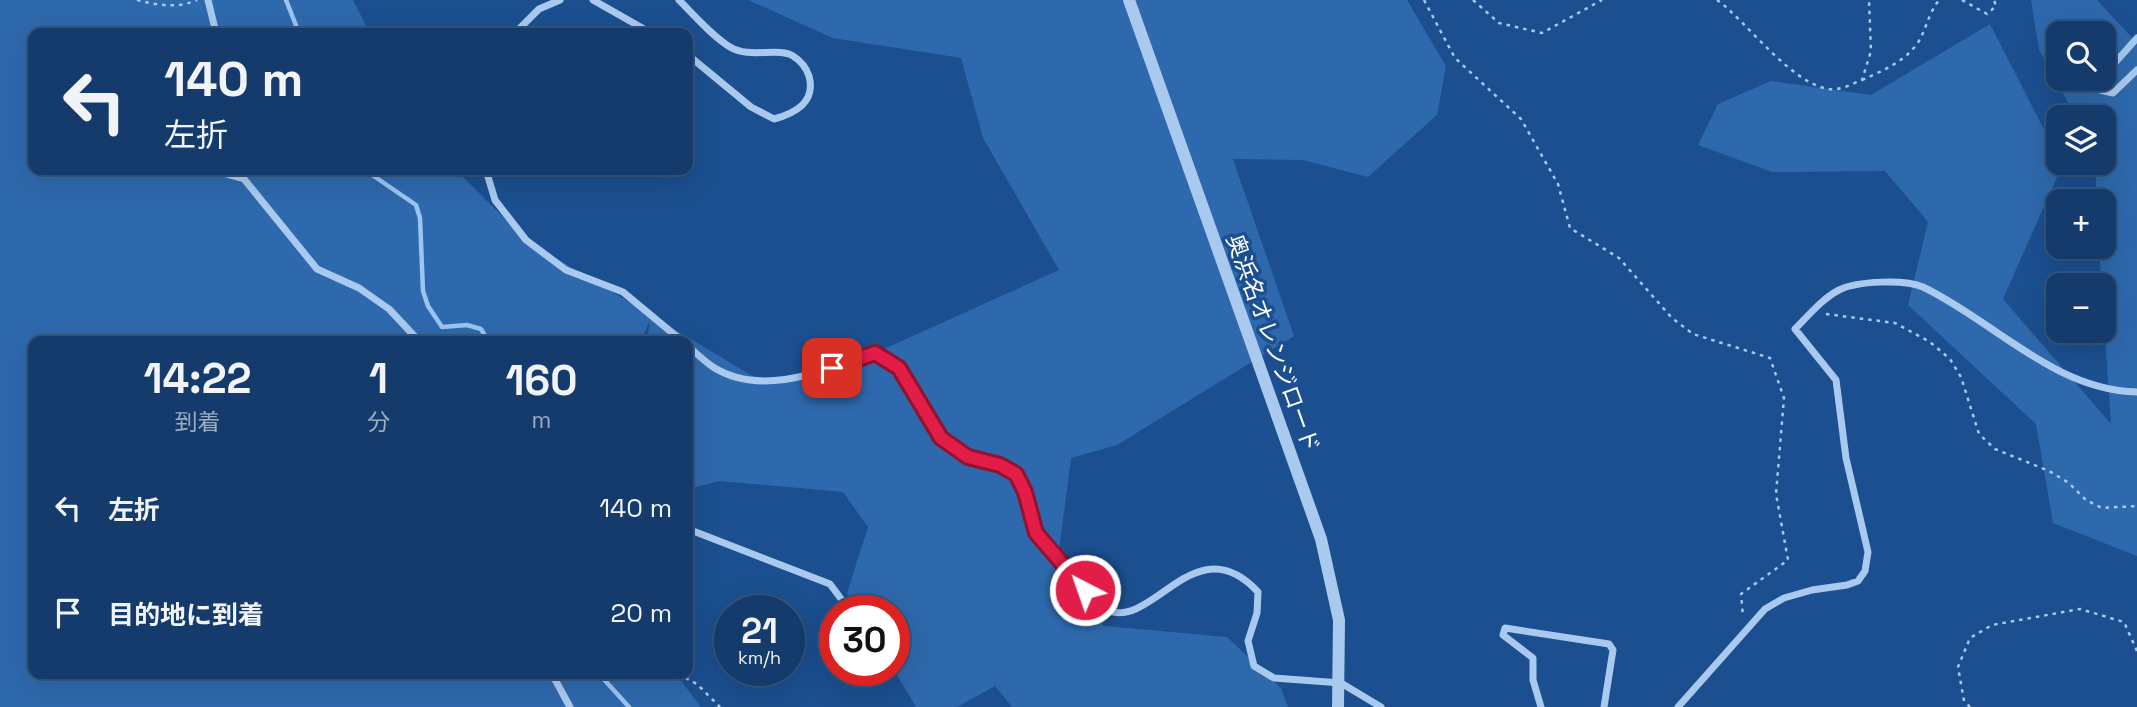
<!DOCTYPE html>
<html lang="ja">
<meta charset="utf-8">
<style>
:root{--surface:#143b6b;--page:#214673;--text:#f1f3f6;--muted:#9dadc1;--line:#33557e}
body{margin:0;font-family:"Space Grotesk","Noto Sans JP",sans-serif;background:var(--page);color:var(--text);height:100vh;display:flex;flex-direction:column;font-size:26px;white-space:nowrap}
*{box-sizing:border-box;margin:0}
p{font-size:23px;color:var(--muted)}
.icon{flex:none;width:38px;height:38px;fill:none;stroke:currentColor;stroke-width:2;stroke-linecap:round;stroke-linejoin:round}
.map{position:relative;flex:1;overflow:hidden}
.drawer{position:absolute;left:28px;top:336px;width:665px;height:343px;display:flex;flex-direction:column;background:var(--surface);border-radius:14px;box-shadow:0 7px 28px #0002,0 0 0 2px var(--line)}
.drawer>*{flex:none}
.hud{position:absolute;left:28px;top:28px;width:665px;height:147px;border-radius:14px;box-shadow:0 7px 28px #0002,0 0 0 2px var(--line);background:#143b6b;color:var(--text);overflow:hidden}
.fabs{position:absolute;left:2046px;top:21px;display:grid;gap:14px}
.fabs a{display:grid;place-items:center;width:70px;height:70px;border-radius:14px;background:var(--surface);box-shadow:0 7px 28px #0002,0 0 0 2px var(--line);font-size:35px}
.speed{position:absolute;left:714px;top:595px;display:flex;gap:14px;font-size:35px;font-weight:700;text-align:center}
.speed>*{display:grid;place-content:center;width:91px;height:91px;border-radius:50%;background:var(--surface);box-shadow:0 7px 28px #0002,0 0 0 2px var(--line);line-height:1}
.speed small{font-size:18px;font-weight:400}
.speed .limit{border:10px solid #d22;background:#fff;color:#111}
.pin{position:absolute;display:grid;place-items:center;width:60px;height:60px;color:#fff;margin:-30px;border-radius:14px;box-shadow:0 4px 10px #0006}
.me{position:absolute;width:77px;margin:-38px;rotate:319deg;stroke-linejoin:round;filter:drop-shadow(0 0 5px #0008)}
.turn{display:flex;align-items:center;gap:24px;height:147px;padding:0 21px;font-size:32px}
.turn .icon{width:91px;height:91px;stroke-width:2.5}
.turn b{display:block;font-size:49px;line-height:60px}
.eta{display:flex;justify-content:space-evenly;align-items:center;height:119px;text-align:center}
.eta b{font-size:42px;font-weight:800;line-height:49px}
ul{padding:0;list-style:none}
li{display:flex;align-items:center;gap:21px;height:105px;padding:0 21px}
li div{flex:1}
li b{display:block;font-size:26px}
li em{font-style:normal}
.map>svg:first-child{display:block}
.green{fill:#2e69ad;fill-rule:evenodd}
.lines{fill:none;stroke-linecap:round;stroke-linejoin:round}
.stream{stroke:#9cc4f0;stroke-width:4.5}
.path{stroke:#a9c9ee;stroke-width:2.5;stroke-dasharray:3.5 5;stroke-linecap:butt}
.minor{stroke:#a9c9ee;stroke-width:7}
.tertiary{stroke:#a9c9ee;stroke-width:12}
.route-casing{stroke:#92132f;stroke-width:18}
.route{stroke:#e11d48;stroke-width:12}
.labels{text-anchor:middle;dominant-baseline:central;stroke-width:7;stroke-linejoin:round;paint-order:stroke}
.street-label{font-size:23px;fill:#fff;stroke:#1b4f8f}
</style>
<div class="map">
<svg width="2137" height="707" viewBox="0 0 2137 707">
<rect width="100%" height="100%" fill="#1b4f8f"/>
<path class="green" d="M0,0H353L370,33H33V170H456L526,240L764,383L875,353L1059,270L983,138L961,58L833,38L748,0H1407L1446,66L1437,115L1368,177L1303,160L1233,159L1294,336L1117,445L1071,458L1058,558L1104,626L1227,637L1281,688L1288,707H1012L995,686L957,707H916L894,670V611H858L847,593L868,527L843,492L719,481L688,489V341H647L650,320L641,341H33V674H676L701,707H0Z
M2031,0H2097L2137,43V556L2053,523L2036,424L1908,305L1928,222L1885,171L1772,172L1698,145L1718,104L1771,81L1871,95L1990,24L2058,157V163L2062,166L2003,299L2111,424L2099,247H2104V201H2097L2095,163H2104V117H2076L2039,50ZM2058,33H2104V79H2058Z"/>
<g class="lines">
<path class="stream" d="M286,0L299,33
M365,170L416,205L420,218L423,291L428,306L442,327L467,325L481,329L488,341
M599,674L629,707"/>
<path class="path" d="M137,0C157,5 177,9 197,0
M1424,0L1455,58L1521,119L1558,184L1570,228L1619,258L1672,318L1693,334L1770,358L1784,398L1776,494L1788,560L1741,594L1743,616
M1473,0L1499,23L1542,33L1602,0
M1717,0C1746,20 1798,94 1837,89C1845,88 1854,83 1862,80L1871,51L1869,0
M1962,0L1987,14L1996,6L1994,0
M1862,80C1882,71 1904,62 1917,44C1926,31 1927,16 1939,0
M1826,314L1895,323L1930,342L1950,359L1961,377L1979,434L1995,449L2049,471L2069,483L2086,500L2102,508L2137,506
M678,674L697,684L720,707
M1970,707L1964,701L1958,667L1970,638L1992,625L2080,609L2124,622L2137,651"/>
<path class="minor" d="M208,0L216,33
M593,0L651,33
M679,0C695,16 711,35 730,47C749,59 778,47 793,56C801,61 806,67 809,76C816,102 796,113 774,119L751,107L688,55
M515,33L539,9L560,0
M2104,75L2137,38
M2101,79L2100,90L2113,93L2137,70
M212,170L244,179L317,269L359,288L389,309L419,341
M486,170L495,200L526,240L566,270L623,292L682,341
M688,346C696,353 704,361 713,367C762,398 825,370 875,353C882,358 891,362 898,367C918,385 923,421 943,439C950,445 961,454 969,457C984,463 1008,462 1017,477C1028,494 1027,515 1036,533C1042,545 1087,596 1099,605C1148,644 1191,520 1258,592L1257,613L1248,641L1254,666L1274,678L1341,683L1381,707
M688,529L830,584L850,611
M893,670L894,672
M552,674L570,707
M1541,707L1533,680V658L1503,635L1505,628L1609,644L1613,650L1604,707
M1678,707L1765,609L1784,598L1812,590L1847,585L1858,581L1865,571L1868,552L1846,458L1836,380L1795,329C1808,316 1823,298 1839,290C1857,281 1905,279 1923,287C1994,321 2054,390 2137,392"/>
<path class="tertiary" d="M1129,0L1321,539L1339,620L1338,707"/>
</g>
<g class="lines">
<g class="route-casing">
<path id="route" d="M832,368L875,353L899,368L941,438L968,457L1000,465L1016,474L1025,492L1036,533L1085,590"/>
</g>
<use href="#route" class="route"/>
</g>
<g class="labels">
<g class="street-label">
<text transform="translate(1273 343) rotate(70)">奥浜名オレンジロード</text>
</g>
</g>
</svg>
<div class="fabs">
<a><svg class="icon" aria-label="search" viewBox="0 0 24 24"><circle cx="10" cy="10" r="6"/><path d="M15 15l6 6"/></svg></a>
<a><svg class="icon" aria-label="layers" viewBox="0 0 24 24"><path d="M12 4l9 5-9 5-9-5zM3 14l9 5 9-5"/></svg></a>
<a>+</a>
<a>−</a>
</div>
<div class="speed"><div>21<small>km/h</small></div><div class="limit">30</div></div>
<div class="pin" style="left:832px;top:368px;background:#d93025"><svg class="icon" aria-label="arrive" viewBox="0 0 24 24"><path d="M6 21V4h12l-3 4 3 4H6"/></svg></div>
<svg class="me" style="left:1085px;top:590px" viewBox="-20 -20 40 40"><circle r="17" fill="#e11d48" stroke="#fff" stroke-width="3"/><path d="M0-11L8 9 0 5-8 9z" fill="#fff"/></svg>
<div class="hud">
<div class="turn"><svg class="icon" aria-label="left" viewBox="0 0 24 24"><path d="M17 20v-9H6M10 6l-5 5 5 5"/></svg><div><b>140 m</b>左折</div></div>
</div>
<section class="drawer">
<div class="eta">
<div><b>14:22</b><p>到着</p></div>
<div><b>1</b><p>分</p></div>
<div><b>160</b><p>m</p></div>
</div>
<ul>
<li><svg class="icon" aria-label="left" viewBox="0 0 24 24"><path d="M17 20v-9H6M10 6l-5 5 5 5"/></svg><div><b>左折</b></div><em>140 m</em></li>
<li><svg class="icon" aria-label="arrive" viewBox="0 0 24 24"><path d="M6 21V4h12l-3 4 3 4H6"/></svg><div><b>目的地に到着</b></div><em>20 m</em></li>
</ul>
</section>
</div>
